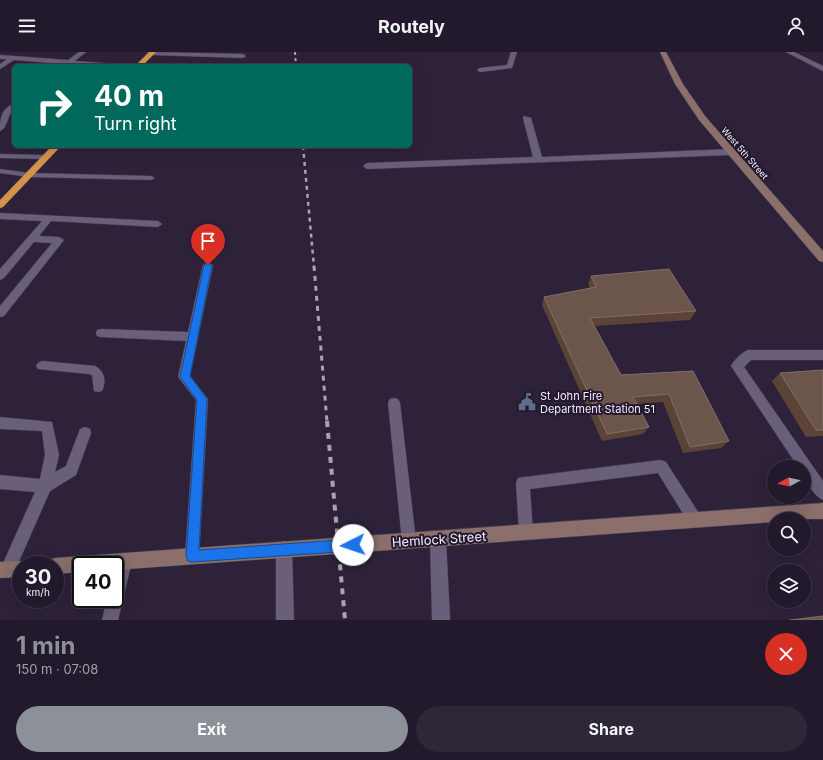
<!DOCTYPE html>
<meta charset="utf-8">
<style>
:root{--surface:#221a2c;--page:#2e2738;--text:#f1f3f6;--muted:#a2a1a9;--line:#3f3848;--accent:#8c9099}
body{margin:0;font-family:Inter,sans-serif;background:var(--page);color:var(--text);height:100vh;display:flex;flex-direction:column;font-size:15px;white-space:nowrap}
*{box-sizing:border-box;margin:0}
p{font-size:13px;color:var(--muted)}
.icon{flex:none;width:22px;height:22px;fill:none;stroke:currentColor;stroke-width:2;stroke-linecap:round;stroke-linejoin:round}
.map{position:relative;height:568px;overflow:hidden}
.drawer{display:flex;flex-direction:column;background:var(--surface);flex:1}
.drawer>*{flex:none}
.hud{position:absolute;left:12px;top:12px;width:400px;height:84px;border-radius:6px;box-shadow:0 4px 16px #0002,0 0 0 1px var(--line);background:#00695c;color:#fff;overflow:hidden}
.needle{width:26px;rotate:262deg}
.tools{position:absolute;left:767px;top:408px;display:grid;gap:8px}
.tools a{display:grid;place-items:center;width:44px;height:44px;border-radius:50%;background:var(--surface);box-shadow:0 4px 16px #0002,0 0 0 1px var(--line);font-size:20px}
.speed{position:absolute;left:12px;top:504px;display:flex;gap:8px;font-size:20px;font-weight:700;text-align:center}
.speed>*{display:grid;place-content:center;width:52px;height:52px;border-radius:50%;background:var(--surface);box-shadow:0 4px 16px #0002,0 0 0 1px var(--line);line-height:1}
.speed small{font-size:10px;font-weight:400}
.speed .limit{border:2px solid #111;border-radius:6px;background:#fff;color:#111}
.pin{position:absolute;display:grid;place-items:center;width:34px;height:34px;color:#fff;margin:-41px -17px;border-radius:50% 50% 50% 0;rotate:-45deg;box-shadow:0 0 4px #0007}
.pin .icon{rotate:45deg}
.me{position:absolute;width:44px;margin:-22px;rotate:266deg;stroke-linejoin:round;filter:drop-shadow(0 0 3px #0008)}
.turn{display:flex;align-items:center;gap:14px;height:84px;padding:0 16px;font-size:18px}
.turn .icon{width:52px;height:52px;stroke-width:2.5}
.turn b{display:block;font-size:28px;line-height:34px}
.round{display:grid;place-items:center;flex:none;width:42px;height:42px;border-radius:21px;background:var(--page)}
.summary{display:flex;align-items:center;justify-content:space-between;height:68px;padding:0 16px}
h1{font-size:24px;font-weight:700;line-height:30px;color:var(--accent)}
.cta{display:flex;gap:8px;margin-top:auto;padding:8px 16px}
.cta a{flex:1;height:46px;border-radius:24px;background:var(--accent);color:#fff;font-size:16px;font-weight:700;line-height:46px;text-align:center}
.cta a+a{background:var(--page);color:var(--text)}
header{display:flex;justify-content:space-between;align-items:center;height:52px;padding:0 16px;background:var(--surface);font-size:18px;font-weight:700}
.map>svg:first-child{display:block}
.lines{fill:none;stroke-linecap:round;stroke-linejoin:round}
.lane-casing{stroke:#463d51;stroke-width:1}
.street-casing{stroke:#463d51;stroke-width:1}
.secondary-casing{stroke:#463d51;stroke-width:1}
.highway-casing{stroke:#463d51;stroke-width:1}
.lane{fill:#6a5f7a;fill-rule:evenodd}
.street{fill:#6a5f7a;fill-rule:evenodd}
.secondary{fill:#8a6f6b;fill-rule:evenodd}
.highway{fill:#d39449;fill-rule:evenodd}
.rail-far3{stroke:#aaa2b5;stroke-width:2;stroke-dasharray:3 3;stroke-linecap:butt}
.rail-far2{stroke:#aaa2b5;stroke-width:2.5;stroke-dasharray:4 4;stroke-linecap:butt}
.rail-far1{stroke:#aaa2b5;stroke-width:3;stroke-dasharray:5 5;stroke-linecap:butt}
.rail{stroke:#aaa2b5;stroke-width:4;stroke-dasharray:6 6;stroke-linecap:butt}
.wall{fill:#5b4436}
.building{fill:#6c564b;stroke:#816e67}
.route{fill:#1a73e8;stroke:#114b97}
.labels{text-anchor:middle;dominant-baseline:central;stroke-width:4;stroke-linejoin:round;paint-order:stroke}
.far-street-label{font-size:9px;fill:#f4edfd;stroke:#23192f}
.poi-label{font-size:11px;fill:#f4edfd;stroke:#23192f;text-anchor:start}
.near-street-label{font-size:13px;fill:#f4edfd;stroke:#23192f}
</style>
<header><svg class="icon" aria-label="menu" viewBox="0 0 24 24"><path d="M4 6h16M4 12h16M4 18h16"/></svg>Routely<svg class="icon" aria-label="person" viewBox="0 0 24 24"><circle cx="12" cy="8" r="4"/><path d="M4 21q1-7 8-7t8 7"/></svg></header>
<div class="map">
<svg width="823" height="568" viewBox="0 0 823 568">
<rect width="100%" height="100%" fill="#2d223a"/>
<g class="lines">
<g class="lane-casing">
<path id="lane" d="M79,0H86L75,9L117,12L120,14L71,12L67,14L64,12L14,8L0,17V12L7,7H0V3L68,8Z
M150,0L243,2L246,4L243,6L152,3Z
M14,52V57C7,63 8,76 0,79C0,67 1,56 14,52Z
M0,102L45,103L49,105L45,107L0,106Z
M0,117L29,121L151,124L155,126L151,128L29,125L0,121Z
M0,161L158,169L162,172L158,175L51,169L39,184L59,185L64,188L4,264L0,265V254L52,191L34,190L4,226L0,228V217L42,169L0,167Z
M208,210L213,213L190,324L208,347L199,504L197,509L192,511L187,509L185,504L196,348L178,325L186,289L101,285L97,284L96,281L97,278L101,277L188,280L203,213Z
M748,298H823V308H751L744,315L823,429V448C812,443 804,426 804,415H798L733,317L731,314C734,308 741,301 748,298Z
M42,309L95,314C104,319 107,328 102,339L98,340L94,339L92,323L89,322L38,317L36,314L38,311Z
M394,346L398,347L400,351L416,489L414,494L409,496L404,494L402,489L388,351L390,347Z
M0,365L52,370L59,403L55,420L66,414L80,377L85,375L90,377L91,381L76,423L50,439L13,523L8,526L3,523L0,518L35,440L0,437V423L40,427L45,403L42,379L0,377Z
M661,408L666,410L700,463L702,468L700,473L695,475L690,473L658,421L530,437L533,480L531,485L526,487L521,485L519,480L516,431L518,426Z
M124,501L129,504L132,509L118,568H102L107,547H115V515L119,504Z"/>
</g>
<g class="street-casing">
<path id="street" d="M511,0H517L512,16L480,20L477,18L480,16L507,13Z
M786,0H794L823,14V19Z
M524,64L531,66L542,105L731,97L735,100L731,103L367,117L363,114L367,111L533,105L523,66Z
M438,479L444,481L446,487L450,568H432L430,487L432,481Z
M284,489L290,491L292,497L294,568H276V497L278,491Z"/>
</g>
<g class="secondary-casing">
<path id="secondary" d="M660,0H666L683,32L705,64L823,199V210L819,209L699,68L675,32Z
M823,451V467H774V470L115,518V513H81V520L55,522V513H47L49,508L55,506Z
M21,509L28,513H21V525L0,526V510Z"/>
</g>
<g class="highway-casing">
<path id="highway" d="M149,0H156L142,14H135Z
M52,94H61L3,155L0,156V148Z"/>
</g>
<use href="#lane" class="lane"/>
<use href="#street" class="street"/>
<use href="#secondary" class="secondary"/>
<use href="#highway" class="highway"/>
<path class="rail-far3" d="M295,0L296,14"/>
<path class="rail-far2" d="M303,94L314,215"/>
<path class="rail-far1" d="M314,214L327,370"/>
<path class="rail" d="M327,369L345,568"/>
</g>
<path class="wall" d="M591,224L696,259L690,268L594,274L621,323L693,319L729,389L721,396L683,401L663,350L636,352L649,375L643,382L602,389L542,253L544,245L590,236L588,232Z
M823,318V384L806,385L772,329L780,321Z"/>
<path class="building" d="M669,217L696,259L590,266L621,323L693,319L729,389L690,395L669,342L633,345L649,375L607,382L544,245L596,235L591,224Z
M823,318V378H816L780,321Z
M823,564V568H790Z"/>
<path class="route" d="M208,210L212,213L190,324L207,347L199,498L353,487L357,488L359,493L357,497L353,499L192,510L188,509L186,504L197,348L180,325L204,213Z"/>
<defs>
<g id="civic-bare" transform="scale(1.38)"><path d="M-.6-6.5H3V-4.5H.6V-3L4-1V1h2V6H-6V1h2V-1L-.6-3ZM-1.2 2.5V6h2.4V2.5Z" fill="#5c6f8a" stroke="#23192f" stroke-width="2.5" paint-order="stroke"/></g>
</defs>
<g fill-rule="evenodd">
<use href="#civic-bare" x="527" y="350"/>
</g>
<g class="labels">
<g class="far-street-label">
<text transform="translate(745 101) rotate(49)">West 5th Street</text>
</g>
<g class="poi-label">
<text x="540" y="344">St John Fire<tspan x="540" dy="13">Department Station 51</tspan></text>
</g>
<g class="near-street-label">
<text transform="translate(439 487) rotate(-4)">Hemlock Street</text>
</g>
</g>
</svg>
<div class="tools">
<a><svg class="needle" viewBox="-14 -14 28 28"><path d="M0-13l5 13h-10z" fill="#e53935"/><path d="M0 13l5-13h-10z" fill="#a2a1a9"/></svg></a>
<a><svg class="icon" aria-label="search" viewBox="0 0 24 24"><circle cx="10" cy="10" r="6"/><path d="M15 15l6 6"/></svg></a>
<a><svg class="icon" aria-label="layers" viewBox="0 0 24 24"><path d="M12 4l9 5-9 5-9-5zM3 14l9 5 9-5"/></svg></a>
</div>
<div class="speed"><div>30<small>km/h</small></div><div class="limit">40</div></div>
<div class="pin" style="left:208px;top:213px;background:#d93025"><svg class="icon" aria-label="arrive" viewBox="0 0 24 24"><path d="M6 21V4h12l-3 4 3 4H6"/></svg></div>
<svg class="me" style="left:353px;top:493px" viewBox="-20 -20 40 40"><circle r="19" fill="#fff"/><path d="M0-13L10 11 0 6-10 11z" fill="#1a73e8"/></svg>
<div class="hud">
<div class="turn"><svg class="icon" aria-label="right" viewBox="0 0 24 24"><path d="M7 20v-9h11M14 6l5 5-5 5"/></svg><div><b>40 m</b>Turn right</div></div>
</div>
</div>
<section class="drawer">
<div class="summary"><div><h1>1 min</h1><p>150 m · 07:08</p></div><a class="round" style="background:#d93025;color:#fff"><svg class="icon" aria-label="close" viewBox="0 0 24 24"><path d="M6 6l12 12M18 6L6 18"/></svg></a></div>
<div class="cta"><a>Exit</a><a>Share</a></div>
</section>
